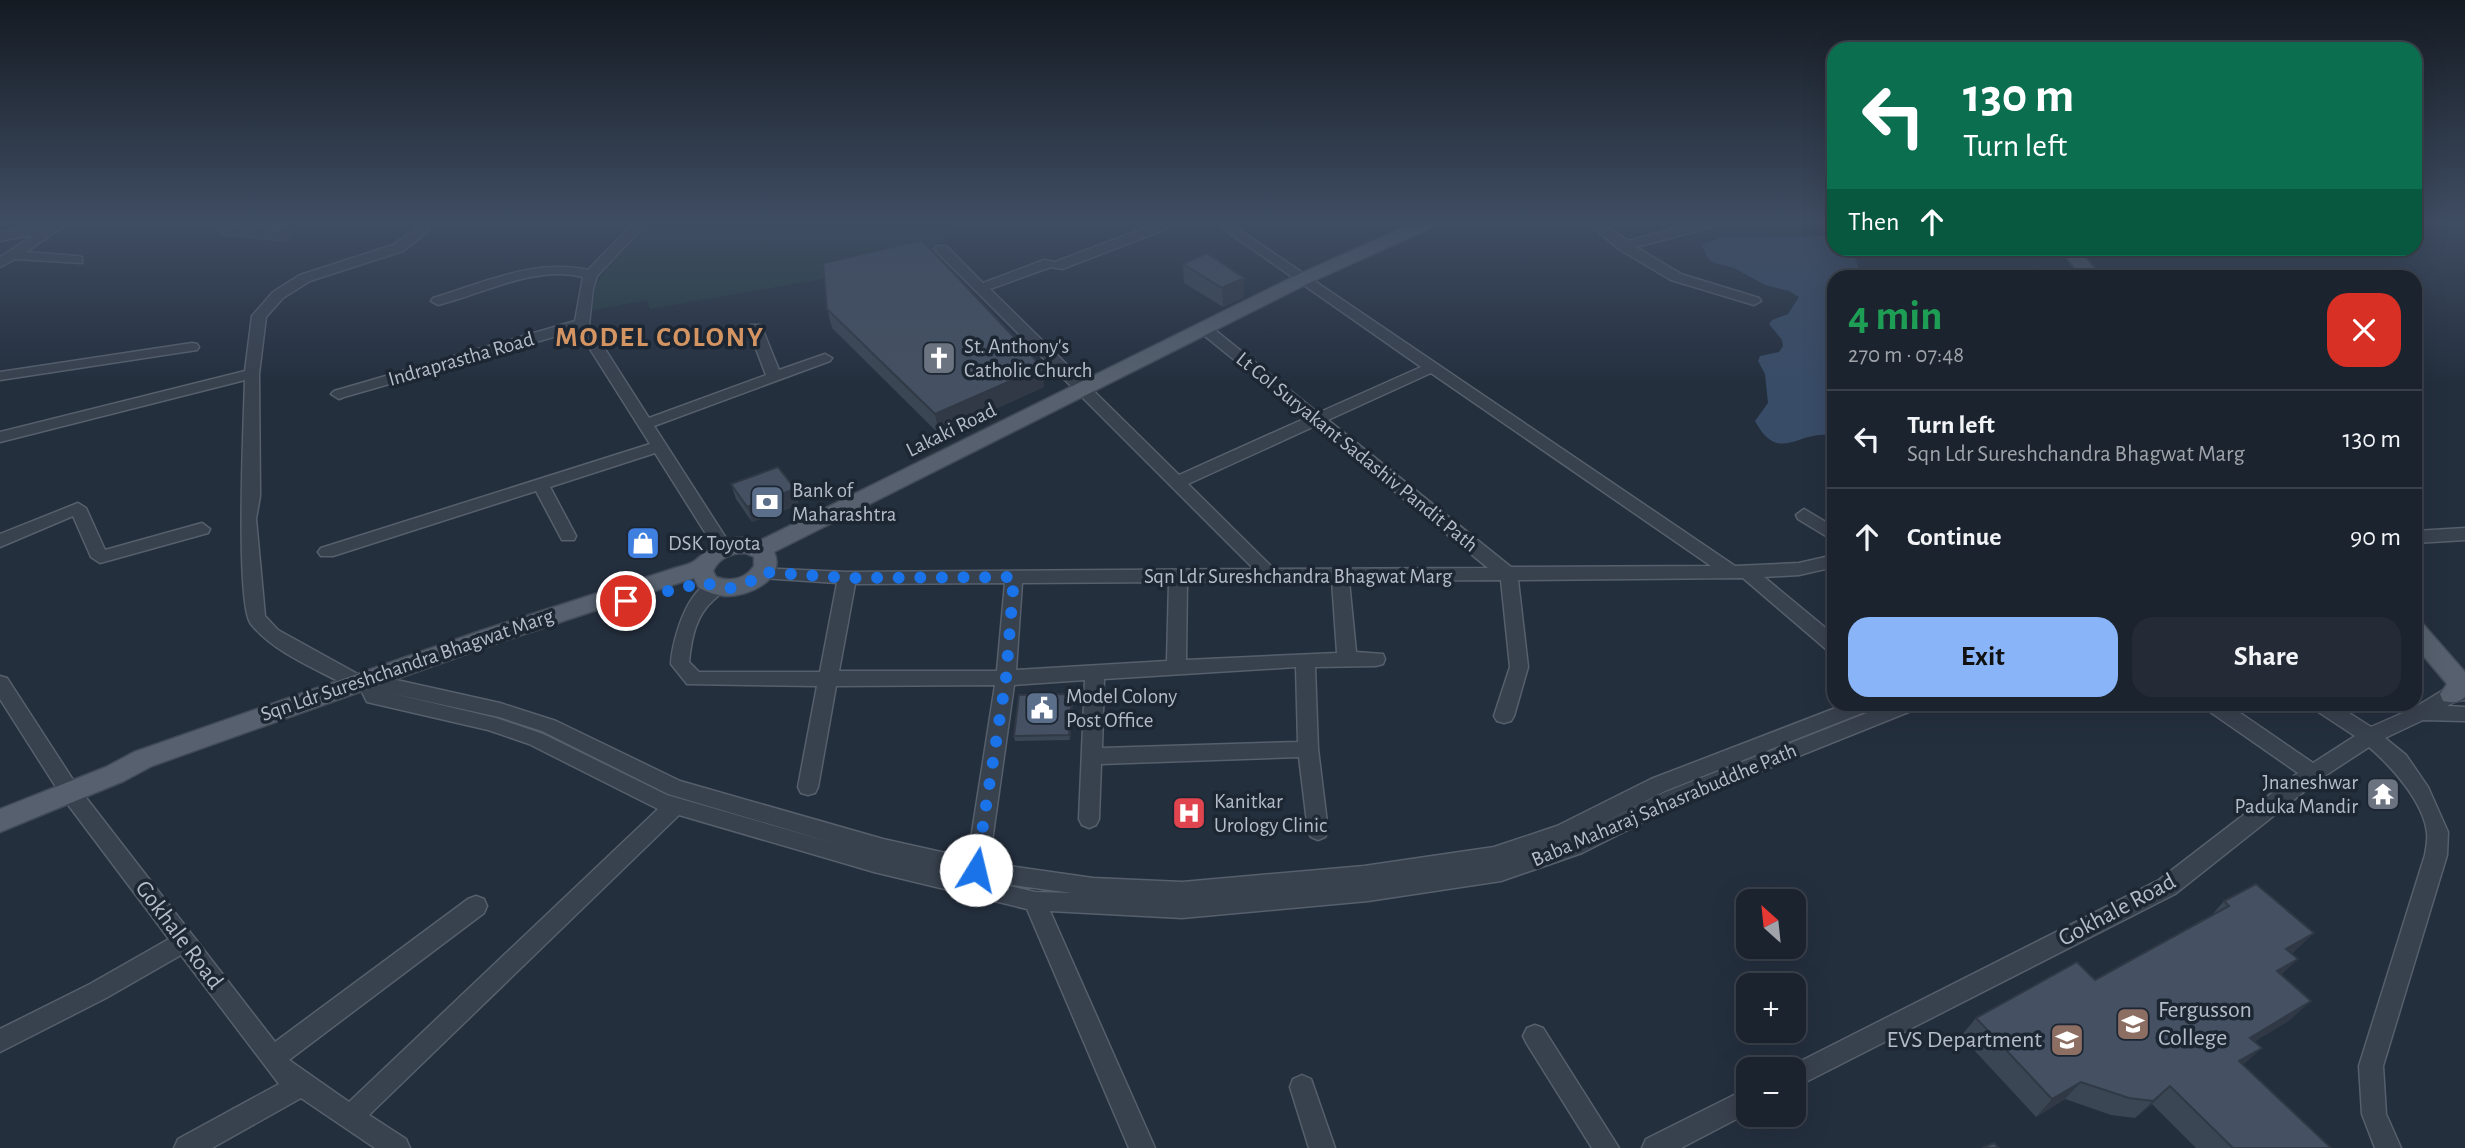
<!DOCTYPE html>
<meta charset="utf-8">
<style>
:root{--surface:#1b232e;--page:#242b36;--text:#f1f3f6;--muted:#a0a4aa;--line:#39404a;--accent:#8ab4f8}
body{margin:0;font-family:"Alegreya Sans",sans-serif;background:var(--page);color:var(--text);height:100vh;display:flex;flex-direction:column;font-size:26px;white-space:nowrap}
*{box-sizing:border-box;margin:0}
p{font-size:23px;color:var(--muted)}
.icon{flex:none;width:38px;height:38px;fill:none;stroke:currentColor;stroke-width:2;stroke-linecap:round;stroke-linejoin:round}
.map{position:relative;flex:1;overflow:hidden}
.panel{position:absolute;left:1827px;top:270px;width:595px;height:441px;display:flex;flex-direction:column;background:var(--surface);border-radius:21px;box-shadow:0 7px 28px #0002,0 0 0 2px var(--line)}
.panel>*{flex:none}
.guide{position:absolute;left:1827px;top:42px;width:595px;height:214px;border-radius:21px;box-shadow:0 7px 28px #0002,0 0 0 2px var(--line);background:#0b6e4f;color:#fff;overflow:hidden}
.needle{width:46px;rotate:333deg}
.tools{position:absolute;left:1736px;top:889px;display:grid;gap:14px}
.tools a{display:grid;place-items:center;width:70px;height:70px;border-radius:14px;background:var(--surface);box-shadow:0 7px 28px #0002,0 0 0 2px var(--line);font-size:35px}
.pin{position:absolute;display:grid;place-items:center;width:60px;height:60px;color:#fff;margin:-30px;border:4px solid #fff;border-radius:50%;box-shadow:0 2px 7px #0007}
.me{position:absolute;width:77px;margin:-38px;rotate:9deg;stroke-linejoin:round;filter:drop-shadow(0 0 5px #0008)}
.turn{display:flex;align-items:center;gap:24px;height:147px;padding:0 21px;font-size:32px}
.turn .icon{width:91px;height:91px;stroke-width:2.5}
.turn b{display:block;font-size:49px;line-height:60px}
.then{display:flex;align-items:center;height:66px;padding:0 21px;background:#0003;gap:14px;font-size:26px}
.round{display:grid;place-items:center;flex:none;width:74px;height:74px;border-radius:21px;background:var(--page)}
.overview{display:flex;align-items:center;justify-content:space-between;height:119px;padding:0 21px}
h1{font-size:42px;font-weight:600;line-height:52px;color:#1e9e55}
.primary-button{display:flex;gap:14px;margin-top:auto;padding:14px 21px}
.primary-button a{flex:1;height:80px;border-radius:21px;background:var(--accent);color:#111;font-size:28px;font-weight:600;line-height:80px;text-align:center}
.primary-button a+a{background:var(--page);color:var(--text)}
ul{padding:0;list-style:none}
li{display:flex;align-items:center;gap:21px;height:98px;padding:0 21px;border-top:2px solid var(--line)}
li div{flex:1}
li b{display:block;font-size:26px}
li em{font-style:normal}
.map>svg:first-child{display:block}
.green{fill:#263c3f}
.water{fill:#394c67}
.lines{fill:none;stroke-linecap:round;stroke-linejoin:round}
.minor-casing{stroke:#565f6c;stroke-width:3}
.major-casing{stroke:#414a57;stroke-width:3}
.minor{fill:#38414e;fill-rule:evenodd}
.major{fill:#56606e;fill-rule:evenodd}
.wall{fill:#3b4654}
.shaded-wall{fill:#303945}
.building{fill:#455162;stroke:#303945;stroke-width:2}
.route{stroke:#1a73e8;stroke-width:12;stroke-dasharray:0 21.6}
.labels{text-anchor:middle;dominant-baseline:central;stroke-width:7;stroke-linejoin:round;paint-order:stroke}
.poi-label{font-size:21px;fill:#b4bcc9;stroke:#1d2633;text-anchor:start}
.street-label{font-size:21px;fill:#b4bcc9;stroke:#1d2633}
.near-street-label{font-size:24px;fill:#b4bcc9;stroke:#1d2633}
.near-poi-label{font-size:24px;fill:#b4bcc9;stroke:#1d2633;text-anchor:start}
.district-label{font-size:28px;font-weight:bold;letter-spacing:2px;fill:#d59563;stroke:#1d2633}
</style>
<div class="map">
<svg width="2465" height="1148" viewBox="0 0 2465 1148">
<rect width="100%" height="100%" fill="#242f3e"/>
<path class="green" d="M650,223H970L937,244L822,279L650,309L647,300L593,310L595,289L601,276Z"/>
<path class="water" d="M1834,236V248L1852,249L1858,267L1868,276H1834V436C1799,427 1780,467 1755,421L1768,403L1765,374L1758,361L1760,356L1779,352L1783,346L1782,340L1769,324L1772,320L1788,314L1799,297L1789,291L1765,285L1734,268L1715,263L1709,260L1701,245L1720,238Z"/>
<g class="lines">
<g class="minor-casing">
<path id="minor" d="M54,223H68L26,252L77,256L82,257V263L15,259L0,267V257L36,234L0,241V233Z
M418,223H430L429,230L403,251L310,281L283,298L266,317L259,374L260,496L256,519L265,616L278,630L363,677L365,681L392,679L500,703L556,721L680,781L883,839L968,858L995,685L836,686L818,787L815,793L808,795L801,793L798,787L817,686L687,684L671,664C672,641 690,573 723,583L726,587C721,595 712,600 706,608C694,623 691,643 689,662L699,672H820L837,583L762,578L756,576L753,572L756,568L847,572L1254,569L934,249L936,246H946L983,283L1044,260L1055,262L1158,223H1175L1174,226L1062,269L1051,267L990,289L1179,475L1306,418L1200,332V326H1210L1318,413L1421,367L1215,223H1229L1735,566L1799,563L1834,555V567L1799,575L1764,577L1834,635V652L1827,650L1743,578L1518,580L1528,667L1514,716L1511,721L1504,723L1497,721L1494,716L1510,667L1501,580L1349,581L1356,652L1383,654L1385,659L1383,664L1376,666L1315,667L1318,749L1328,831L1325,837L1318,840L1311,837L1308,831L1299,757L1101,764L1099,819L1096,825L1089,828L1082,825L1079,819L1085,680L1014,685L989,863L1093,878L1182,882L1364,866L1494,847L1557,826L1651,779L1846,704H1875L1872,709L1665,791L1593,828L1663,793L1890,704H1919L1916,709L1677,805L1582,853L1501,881L1368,901L1182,918L1050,911L1155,1148H1129L1027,909L874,872L679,815L369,1115L406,1139L410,1148H375L301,1098L212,1148H174L178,1139L279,1084L181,955L106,998L0,1052V1029L90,984L169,939L63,798L0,699V676L7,678L77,786L275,1042L468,899L476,896L484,899L487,906L484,913L289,1060L349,1102L658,809L529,744L488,730L367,702L360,688L349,687C317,669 274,653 251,624C235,604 244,418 245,380L0,442V432L245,371L252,316L273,292L300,275L393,245L417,228ZM1431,373L1711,566L1511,567L1328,420ZM1315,426L1488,568L1274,569L1188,484ZM1266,581H1332L1337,653L1186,660L1187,582ZM1169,582L1167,661L1016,670L1022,583ZM1005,583L997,671H839L855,584ZM1296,667L1298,742L1102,748L1104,679ZM390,693L499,717L542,731L668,794L837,844L667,795L543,734L496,718ZM997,883L1072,893L1035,892Z
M634,223H647L597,276L593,289L589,324L649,418L766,375L748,328L750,325H760L762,328L779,370L825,354L832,358L830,361L654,426L733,549L730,553H718L655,453L550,487L576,536L574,540H562L536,491L333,556H321L318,552L321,548L650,444L578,330L344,397L339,399L331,394L334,391L575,321L583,277C534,265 486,293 438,305L431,301L433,298C483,283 535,258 588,270Z
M1588,223H1602L1628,241L1697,223H1717L1716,226L1636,247L1681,274L1759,298L1761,301L1754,305L1671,280L1619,249Z
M192,343L197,344L199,347L197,350L0,380V372Z
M78,503L86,508L105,550L202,523L210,529L208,533L100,563L91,557L73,516L0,547V534Z
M1804,509L1834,527V541L1798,519L1796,515Z
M2465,528V540L2415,543V531Z
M2465,686V700L2456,701L2447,706L2465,707V721L2423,720L2385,738L2406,755L2428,787L2448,832L2447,855L2383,1066L2386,1114L2401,1148H2375L2362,1114L2359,1066L2425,855C2426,848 2428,840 2427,833C2424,802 2391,766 2369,747L2320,779L2175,894L1794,1088V1069H1785L2159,880L2298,773L2206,709L2204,704H2227L2313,763L2355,736L2314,709L2312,704H2335L2371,727L2414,708L2445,689Z
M1535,1025L1543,1028L1619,1148H1592L1527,1044L1523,1036L1527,1028Z
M1302,1075L1311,1079L1335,1148H1309L1290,1087L1293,1079Z
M1748,1088V1113L1681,1148H1642L1646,1139Z"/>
</g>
<g class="major-casing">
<path id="major" d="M1414,223H1435L1433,227L1309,283L774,552C787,580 747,597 725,596C716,595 707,592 699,588L694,578L500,642L152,766L124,781L0,832V809L106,767L134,752L483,630L675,568C682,566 692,564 697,559C716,543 732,532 759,541L1297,275ZM745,553L754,557V566C745,579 731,582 716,577L713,571C719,558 731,553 745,553Z
M2059,248H2077L2100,276H2082Z
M2415,621L2423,624L2465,672V697C2458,703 2452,703 2443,701L2440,694L2447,684L2415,646Z"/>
</g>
<use href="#minor" class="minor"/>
<use href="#major" class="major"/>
</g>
<path class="wall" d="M309,223L285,242L220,236L214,227Z
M1183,264L1244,297L1223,307L1184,283Z
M827,309L1044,387L939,434L832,328Z
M731,484L799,505L752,522L736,499Z
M1073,699L1070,740L1015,741L1014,736Z
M2224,901L2314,933L2292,953L2281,975L2290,1020L2255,1041L2243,1065L2331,1148H2196L2152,1104L2135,1118L2111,1115L2065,1099L2036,1117L1961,1036L1976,1018L2095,980L2211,916Z"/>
<path class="shaded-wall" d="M292,223H309L285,242L280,233Z
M1244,278V297L1223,307L1222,288Z
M1042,367L1044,387L939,434L935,414Z
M795,489L799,505L752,522L747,507Z
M1072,694L1073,699L1070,740L1069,735Z
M2314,933L2294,952L2267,968L2286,949Z
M2298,959L2278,978L2277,971Z
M2311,1001L2290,1020L2231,1056L2250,1038Z
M2262,1048L2242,1066L2239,1061Z
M2081,1082L2065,1099L2036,1117L2052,1099Z
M2170,1086L2152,1104L2135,1118L2153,1101Z"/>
<path class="building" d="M220,223H292L280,233L214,227Z
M922,240L1042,367L935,414L827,309L823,263Z
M1207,253L1244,278L1222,288L1183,264Z
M778,467L795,489L747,507L731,484Z
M1072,694L1069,735L1014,736L1019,695Z
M2256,884L2314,933L2286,949L2298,959L2277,971L2311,1001L2250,1038L2262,1048L2239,1061L2331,1148H2233L2170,1086L2153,1101L2129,1098L2081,1082L2052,1099L1976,1018L2077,962L2095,980L2229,906L2224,901Z
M1994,1143L1999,1148H1982Z"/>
<linearGradient id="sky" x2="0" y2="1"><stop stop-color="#141a22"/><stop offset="0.58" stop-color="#3f4d63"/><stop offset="1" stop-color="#3f4d63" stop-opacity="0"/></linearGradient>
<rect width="2465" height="383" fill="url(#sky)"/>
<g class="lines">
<path class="route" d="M626,601L706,582C724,594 748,587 762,572L847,578L1014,577L1006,678L976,870"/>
</g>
<defs>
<g id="church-square" transform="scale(1.75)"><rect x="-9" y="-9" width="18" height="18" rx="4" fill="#6b7280" stroke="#1d2633"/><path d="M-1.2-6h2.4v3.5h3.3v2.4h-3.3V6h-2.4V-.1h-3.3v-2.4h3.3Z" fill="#fff"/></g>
<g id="bank-square" transform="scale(1.75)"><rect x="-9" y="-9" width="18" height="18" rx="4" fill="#5c6f8a" stroke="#1d2633"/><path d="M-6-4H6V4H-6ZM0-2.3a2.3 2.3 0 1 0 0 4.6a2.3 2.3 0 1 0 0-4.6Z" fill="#fff"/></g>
<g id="shop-square" transform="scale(1.75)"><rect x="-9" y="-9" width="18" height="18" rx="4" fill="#3f7fe0" stroke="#1d2633"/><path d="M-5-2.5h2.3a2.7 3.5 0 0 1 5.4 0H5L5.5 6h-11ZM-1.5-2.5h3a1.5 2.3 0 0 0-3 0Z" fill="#fff"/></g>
<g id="civic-square" transform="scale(1.75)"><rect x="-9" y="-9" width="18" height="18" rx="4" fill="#5c6f8a" stroke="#1d2633"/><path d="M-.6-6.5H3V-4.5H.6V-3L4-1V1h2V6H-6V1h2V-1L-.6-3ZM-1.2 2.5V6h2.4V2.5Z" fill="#fff"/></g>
<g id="temple-square" transform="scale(1.75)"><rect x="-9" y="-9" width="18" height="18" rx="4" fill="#6b7280" stroke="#1d2633"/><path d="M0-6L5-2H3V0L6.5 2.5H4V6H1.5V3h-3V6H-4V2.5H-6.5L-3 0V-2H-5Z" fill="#fff"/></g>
<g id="hospital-square" transform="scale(1.75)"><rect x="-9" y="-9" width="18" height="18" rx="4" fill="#e0444e" stroke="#1d2633"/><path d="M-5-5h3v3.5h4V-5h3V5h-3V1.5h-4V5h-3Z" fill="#fff"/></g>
<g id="university-square" transform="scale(1.75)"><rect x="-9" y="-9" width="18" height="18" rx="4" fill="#8d6e63" stroke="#1d2633"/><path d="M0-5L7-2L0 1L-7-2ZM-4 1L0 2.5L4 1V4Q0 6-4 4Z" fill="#fff"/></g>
</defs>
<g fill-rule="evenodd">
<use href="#church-square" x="939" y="358"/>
<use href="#bank-square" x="767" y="502"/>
<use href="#shop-square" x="643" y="543"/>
<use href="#civic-square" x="1042" y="708"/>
<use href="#temple-square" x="2383" y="794"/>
<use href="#hospital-square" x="1189" y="813"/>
<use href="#university-square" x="2133" y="1024"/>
<use href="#university-square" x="2067" y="1040"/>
</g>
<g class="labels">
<g class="poi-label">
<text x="964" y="346">St. Anthony's<tspan x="964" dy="24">Catholic Church</tspan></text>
<text x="792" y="490">Bank of<tspan x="792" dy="24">Maharashtra</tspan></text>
<text x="668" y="543">DSK Toyota</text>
<text x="1066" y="696">Model Colony<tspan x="1066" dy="24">Post Office</tspan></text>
<text x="2358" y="782" text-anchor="end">Jnaneshwar<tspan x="2358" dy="24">Paduka Mandir</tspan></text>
<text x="1214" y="801">Kanitkar<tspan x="1214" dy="24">Urology Clinic</tspan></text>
</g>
<g class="street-label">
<text transform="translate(461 359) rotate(-16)">Indraprastha Road</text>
<text transform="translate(951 430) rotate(-26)">Lakaki Road</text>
<text transform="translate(1357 452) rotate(39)">Lt Col Suryakant Sadashiv Pandit Path</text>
<text x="1298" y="576">Sqn Ldr Sureshchandra Bhagwat Marg</text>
<text transform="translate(407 665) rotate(-19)">Sqn Ldr Sureshchandra Bhagwat Marg</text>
<text transform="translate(1664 805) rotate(-23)">Baba Maharaj Sahasrabuddhe Path</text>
</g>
<g class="near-street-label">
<text transform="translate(2117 910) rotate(-28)">Gokhale Road</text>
<text transform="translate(179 935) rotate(53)">Gokhale Road</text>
</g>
<g class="near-poi-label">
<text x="2158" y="1010">Fergusson<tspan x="2158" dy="28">College</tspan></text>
<text x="2042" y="1040" text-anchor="end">EVS Department</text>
</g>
<g class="district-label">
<text x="660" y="338">MODEL COLONY</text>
</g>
</g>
</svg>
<div class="tools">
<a><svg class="needle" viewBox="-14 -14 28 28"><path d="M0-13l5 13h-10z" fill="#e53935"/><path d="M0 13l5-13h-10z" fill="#a0a4aa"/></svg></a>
<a>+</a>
<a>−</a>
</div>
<div class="pin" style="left:626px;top:601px;background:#d93025"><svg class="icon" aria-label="arrive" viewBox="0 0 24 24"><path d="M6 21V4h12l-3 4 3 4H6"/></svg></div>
<svg class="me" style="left:976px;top:870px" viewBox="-20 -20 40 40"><circle r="19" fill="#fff"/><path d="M0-13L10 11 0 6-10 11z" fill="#1a73e8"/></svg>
<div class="guide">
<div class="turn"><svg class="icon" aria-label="left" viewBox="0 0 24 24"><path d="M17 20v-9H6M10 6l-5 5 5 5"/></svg><div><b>130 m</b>Turn left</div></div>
<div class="then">Then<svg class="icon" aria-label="ahead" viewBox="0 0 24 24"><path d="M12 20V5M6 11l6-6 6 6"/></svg></div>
</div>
<section class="panel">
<div class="overview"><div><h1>4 min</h1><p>270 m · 07:48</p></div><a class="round" style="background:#d93025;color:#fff"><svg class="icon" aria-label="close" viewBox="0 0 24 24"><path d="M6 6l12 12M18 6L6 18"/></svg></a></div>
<ul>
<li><svg class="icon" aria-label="left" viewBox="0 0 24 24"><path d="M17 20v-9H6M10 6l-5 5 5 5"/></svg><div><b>Turn left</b><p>Sqn Ldr Sureshchandra Bhagwat Marg</p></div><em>130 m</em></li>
<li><svg class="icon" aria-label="ahead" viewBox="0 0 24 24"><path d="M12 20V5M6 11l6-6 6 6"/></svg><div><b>Continue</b></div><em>90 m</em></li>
</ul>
<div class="primary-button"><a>Exit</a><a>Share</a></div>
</section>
</div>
